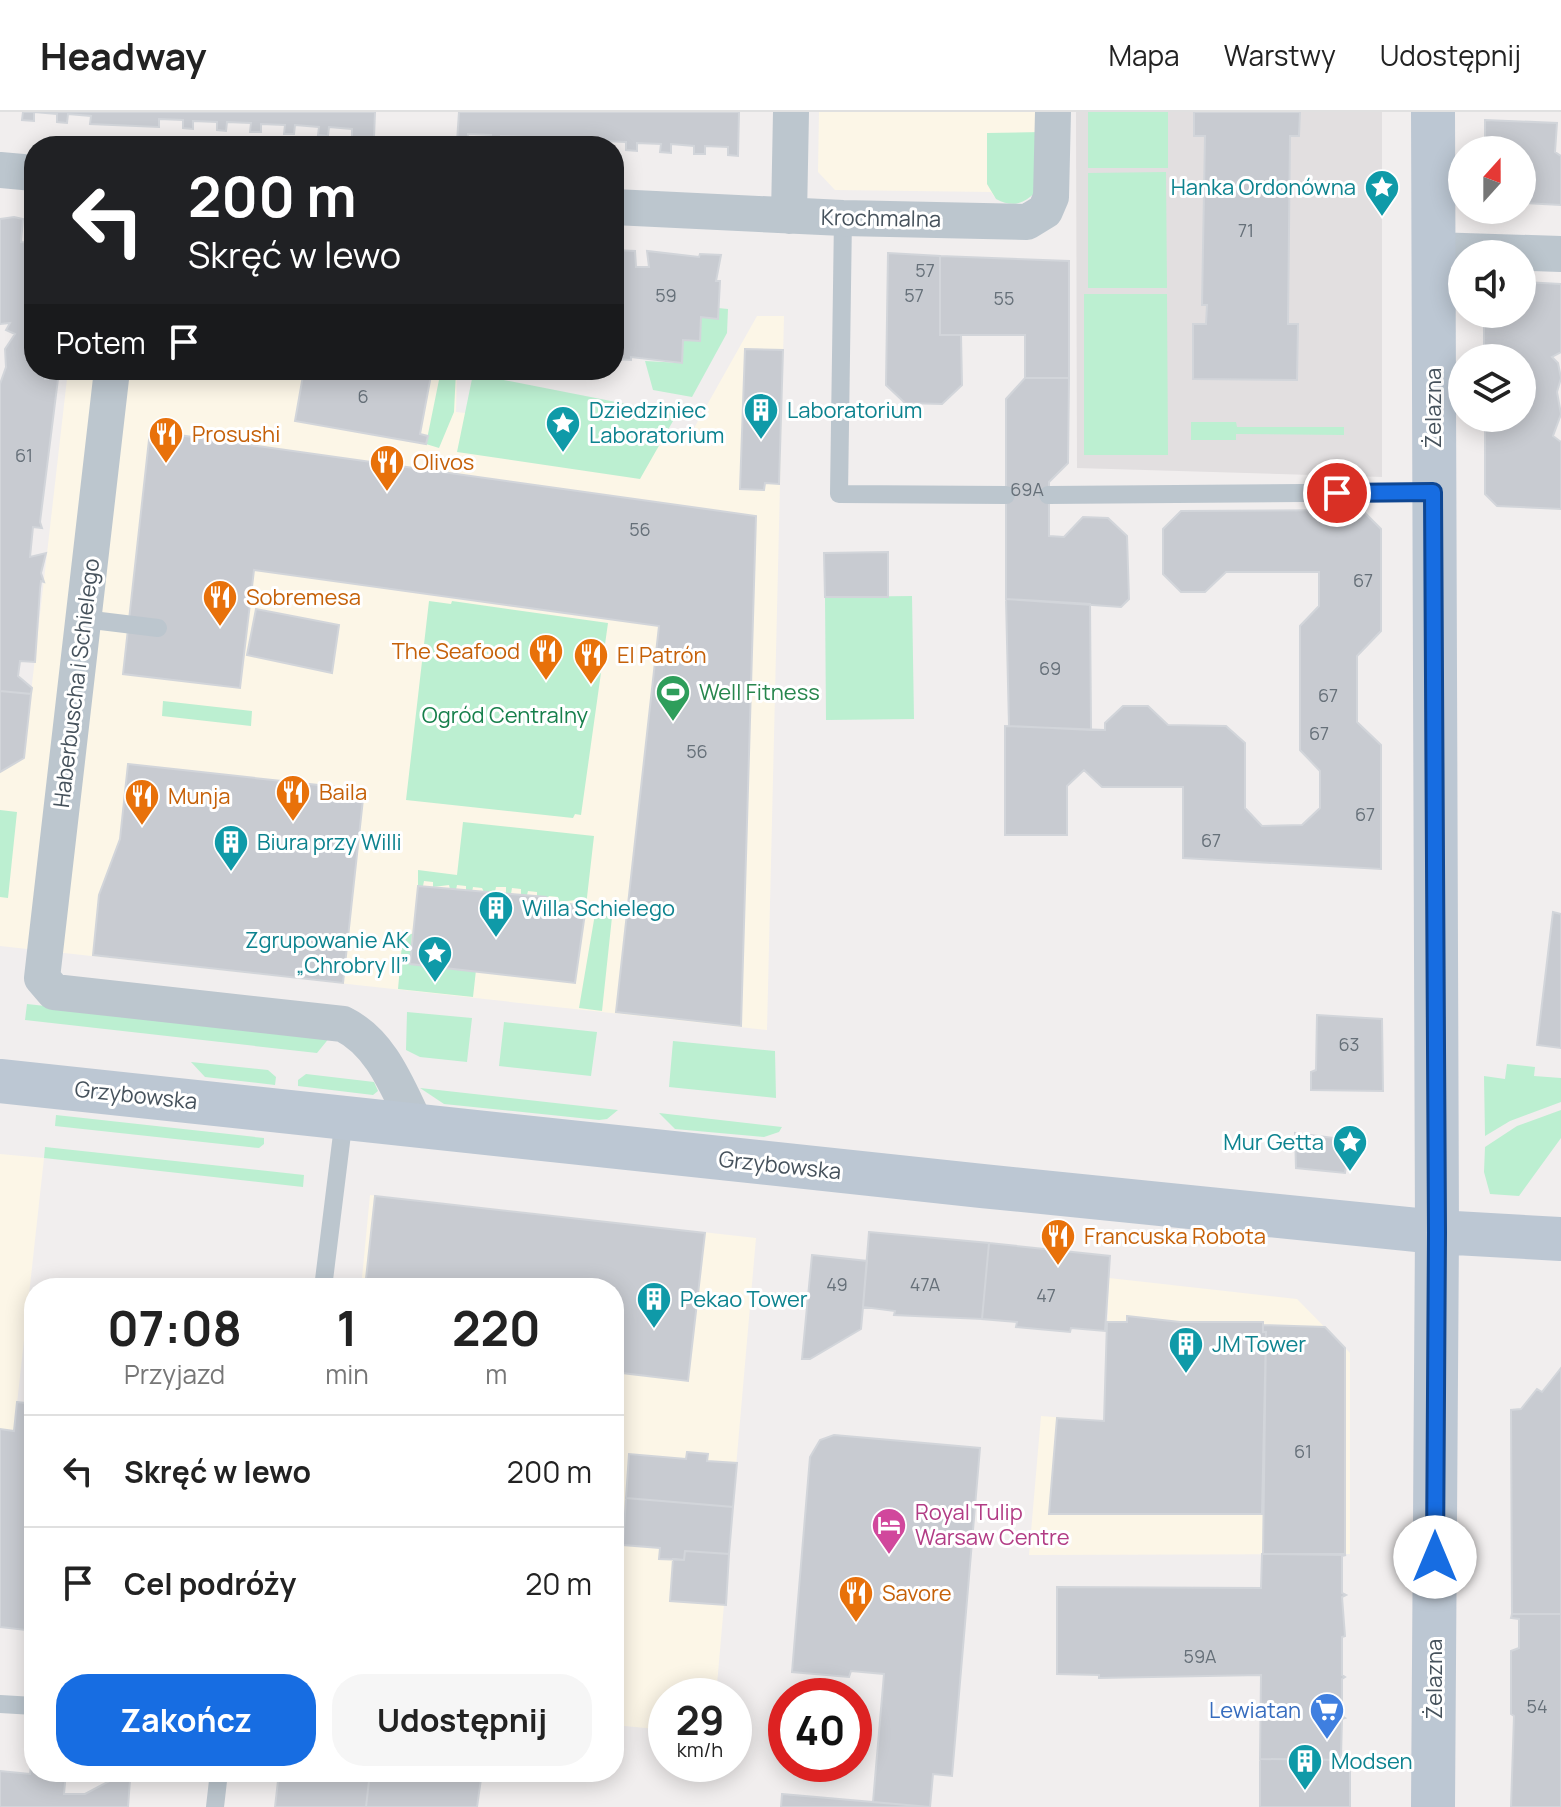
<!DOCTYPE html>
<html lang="pl">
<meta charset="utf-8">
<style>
:root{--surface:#fff;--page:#f6f6f6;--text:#222;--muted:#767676;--line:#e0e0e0;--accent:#176de2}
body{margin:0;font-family:Manrope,sans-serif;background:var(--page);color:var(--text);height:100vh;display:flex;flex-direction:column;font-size:30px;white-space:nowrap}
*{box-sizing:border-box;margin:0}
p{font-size:26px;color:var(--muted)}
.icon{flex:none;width:44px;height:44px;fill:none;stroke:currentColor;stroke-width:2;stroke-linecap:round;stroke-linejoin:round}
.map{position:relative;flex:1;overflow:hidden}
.details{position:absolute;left:24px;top:1166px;width:600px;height:504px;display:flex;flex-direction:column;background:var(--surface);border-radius:32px;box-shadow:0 4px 20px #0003}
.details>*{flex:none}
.top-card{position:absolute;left:24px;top:24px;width:600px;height:244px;border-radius:32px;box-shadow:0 4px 20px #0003;background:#202124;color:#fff;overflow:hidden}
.needle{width:52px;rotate:21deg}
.fabs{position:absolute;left:1448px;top:24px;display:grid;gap:16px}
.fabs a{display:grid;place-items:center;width:88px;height:88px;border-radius:50%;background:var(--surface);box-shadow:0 4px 20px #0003;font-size:40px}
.speed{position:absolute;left:648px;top:1566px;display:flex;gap:16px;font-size:40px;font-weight:700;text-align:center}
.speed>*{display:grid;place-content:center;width:104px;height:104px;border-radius:50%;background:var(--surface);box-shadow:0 4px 20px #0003;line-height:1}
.speed small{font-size:20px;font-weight:400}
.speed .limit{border:12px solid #d22;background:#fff;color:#111}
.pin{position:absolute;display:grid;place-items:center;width:68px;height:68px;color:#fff;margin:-34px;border:4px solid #fff;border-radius:50%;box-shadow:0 2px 8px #0007}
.me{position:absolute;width:88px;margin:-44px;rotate:0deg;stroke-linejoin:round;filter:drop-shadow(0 0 6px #0008)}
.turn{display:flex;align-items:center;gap:28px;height:168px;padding:0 32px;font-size:36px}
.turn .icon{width:104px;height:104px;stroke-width:2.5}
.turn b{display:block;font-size:56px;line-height:68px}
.then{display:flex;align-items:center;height:76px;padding:0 32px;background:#0003;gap:16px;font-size:30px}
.eta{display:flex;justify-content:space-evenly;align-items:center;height:136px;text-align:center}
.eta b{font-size:48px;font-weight:700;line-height:56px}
.action{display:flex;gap:16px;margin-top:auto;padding:16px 32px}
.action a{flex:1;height:92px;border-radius:32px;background:var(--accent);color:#fff;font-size:32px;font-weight:700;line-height:92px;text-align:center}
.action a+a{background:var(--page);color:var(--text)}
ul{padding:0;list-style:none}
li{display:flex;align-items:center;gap:24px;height:112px;padding:0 32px;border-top:2px solid var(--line)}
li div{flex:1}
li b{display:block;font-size:30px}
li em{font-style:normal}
header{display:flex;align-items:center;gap:48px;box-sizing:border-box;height:112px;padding:0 40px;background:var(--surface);border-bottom:2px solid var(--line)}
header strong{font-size:38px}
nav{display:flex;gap:44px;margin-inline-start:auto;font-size:28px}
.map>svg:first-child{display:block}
.commercial{fill:#fcf6e7}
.education{fill:#e2dfe0}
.green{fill:#bcefd1}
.building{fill:#c8cbd1;stroke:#d2d5da;stroke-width:2}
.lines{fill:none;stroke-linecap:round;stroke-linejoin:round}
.lane{stroke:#bcc6ce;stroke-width:18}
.street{stroke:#bcc6ce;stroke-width:36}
.secondary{stroke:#bcc7d3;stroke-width:44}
.route-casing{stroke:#0f4793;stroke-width:20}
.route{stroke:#176de2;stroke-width:14}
.labels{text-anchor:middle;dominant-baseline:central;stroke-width:6;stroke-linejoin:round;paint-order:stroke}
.number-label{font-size:18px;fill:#667079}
.culture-label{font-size:22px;fill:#0d838f;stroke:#fff;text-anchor:start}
.street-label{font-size:22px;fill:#46525c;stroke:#fff}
.food-label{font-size:22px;fill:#c56008;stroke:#fff;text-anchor:start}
.leisure-label{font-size:22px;fill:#27864d;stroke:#fff;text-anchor:start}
.park-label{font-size:22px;fill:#167f4b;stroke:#fff}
.hotel-label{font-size:22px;fill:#b23c85;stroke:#fff;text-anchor:start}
.shop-label{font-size:22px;fill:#366cbe;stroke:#fff;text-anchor:end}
</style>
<header>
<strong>Headway</strong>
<nav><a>Mapa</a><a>Warstwy</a><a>Udostępnij</a></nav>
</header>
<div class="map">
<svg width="1561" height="1695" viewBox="0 0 1561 1695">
<rect width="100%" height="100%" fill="#f1eeee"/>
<path class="commercial" d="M819,0H1042V73L996,87L991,80L835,78L818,60Z
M757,204H784L767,918L0,834V579L31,581L68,258H457L456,300L689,325Z
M0,1042L44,1046L14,1319L0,1317Z
M370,1083L756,1126L716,1584H666V1618L614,1613V1176H361Z
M1109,1166L1297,1187L1350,1241V1442L1029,1443L1041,1304L1104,1309Z"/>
<path class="education" d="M1076,0H1382V365L1077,356Z"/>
<path class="green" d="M1088,0H1168V56H1088Z
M1042,20V73C1028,89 1017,98 996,87L987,72V21Z
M1166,60L1167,176H1088V61Z
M1084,182H1167L1168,343H1084Z
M718,196L728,197L727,221L692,285L653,278L645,249L681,251L683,228H700L701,205L717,207Z
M441,258L456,259L454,300L439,336L426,332Z
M473,262L677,302L640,367L457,340Z
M1191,310H1236L1237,315H1344V323L1236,322V328H1191Z
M912,484L914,607L826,608L825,485Z
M429,489L451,492L452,489L608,511L581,703L575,702L573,706L406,688Z
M163,589L252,599L251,614L162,604Z
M0,698L17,700L8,786L0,785Z
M463,710L594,724L586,794L577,793V788L558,790V785L549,784L545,789L537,785V780L528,779L527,783L521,782V777L512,776L511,782L506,781V775H496L495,780L485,782L482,776L473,775L472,780L466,779V774L457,773L456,778L450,777L449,773L433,775V770L424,769L423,774H418V758L457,763Z
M595,802L612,805L602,899L579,896Z
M403,821L412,822L410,852L476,858L473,885L398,877Z
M27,892L330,925L317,941L25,908Z
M407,900L472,906L467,950L420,945L406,938Z
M504,910L597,920L591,964L499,954Z
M673,929L775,939L776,986L669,975Z
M191,950L268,958L276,965L275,973L205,965Z
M1507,952L1535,955L1534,964L1561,966V990L1510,1009L1485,1024L1484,964L1505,967Z
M306,962L374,970L378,979L373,983L298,974V968Z
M420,976L618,998L607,1007L599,1008L444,992Z
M1561,998V1026L1519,1084L1490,1082L1484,1060L1485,1035L1517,1014Z
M659,1001L782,1015L779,1020L764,1025L675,1017Z
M56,1003L264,1026V1032L259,1036L55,1014Z
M45,1035L304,1063L303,1075L44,1046Z"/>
<path class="building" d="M23,0H375L374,26L352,25V17L329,15L328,24L318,23L319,15L295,13L294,22H284L285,13L261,12V20H250L251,11L227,10L226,19L217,18V10L193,9V17L183,16V8L159,7V15L90,12L91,4L68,2L67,11L57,10V2L34,0V9L22,8Z
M459,0H739L738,44L728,43V35L705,34V42H694V34L671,32V41L660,40L661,32L637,31V39L626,38V30L603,29V34H592L593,28H569V34H558L559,27L535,26V34L525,33V25L501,24V32H491V23L468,22L467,30H457Z
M1194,0H1300L1299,24H1290L1288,212H1298L1297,268L1193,267V212H1206L1207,193H1202L1205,24H1194Z
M1485,8L1557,11L1555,40L1561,44V93L1522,91V38H1485Z
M14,105L23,107L21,130L34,131V258H45V267H58L40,410L42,416L33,415L30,445L46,441L41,461L44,470L41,469L40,477L35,550L20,549L18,564L32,576L31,582L0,579V272L6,255L5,237L15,222L6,218L10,211L0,212V107Z
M614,138L635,139L636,155H649L647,139L699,145L700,142L721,143L716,169H720L718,207L701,205L700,229L683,228L682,251L631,245V248L614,247Z
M888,141L940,144V223H961L962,273L942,292L905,291L886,273Z
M940,144L1069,149V266H1025V223H940Z
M1522,170L1561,172V240L1552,245L1558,251L1561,266L1557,280L1561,302L1553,324L1561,330V397L1497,394L1485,382V306H1522V246H1484V202H1522Z
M745,237L783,238L779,372L765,371L764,378L740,377Z
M304,258H432L420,322L428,324L426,332L295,309Z
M1025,266H1069L1068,351L1049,370V424L1064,425L1083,405L1108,406L1127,424L1129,487L1121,495L1006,487V287Z
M150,319L756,404L741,914L616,900L659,514L254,458L240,576L123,562Z
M1362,398L1381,417V519L1357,544V610L1381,633V757L1183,746V675H1102L1084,658L1067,674V723H1005V614L1105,618V611L1123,594H1148L1168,613L1226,614L1245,631V696L1262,714L1302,713L1320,696V659L1300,638V514L1319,494V460H1226L1205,480H1181L1163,462V417L1181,399Z
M888,440V485H825L824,441Z
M1006,487L1090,492L1091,618L1009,614Z
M256,497L339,513L332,561L247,543Z
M0,579L31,582L24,646L0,660Z
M128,652L364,678L343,871L93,843L99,783L120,727Z
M418,774L546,785L545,789L586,794L575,871L410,852Z
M1553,800L1561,802V936L1537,933Z
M1317,903L1382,907L1383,979L1311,978V960L1316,958Z
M1295,1021L1350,1028L1345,1061L1296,1056Z
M375,1084L705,1121L688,1269L614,1260V1176H365Z
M869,1120L989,1131L982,1207L894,1203L895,1199L863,1195Z
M989,1131L1110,1144L1105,1219L1071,1216L1070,1220L1016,1215L1017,1210L982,1207Z
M812,1143L867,1149L863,1195L861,1217L810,1247H802Z
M1127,1204L1180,1210H1263V1220H1266L1262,1402H1049L1057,1306L1104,1309L1107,1210H1127Z
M1263,1213L1325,1215L1345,1236V1442H1263L1266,1220H1263Z
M1561,1256V1502H1512L1511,1298L1521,1297L1537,1277L1542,1280Z
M17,1290L34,1292V1519L0,1515V1317L14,1319Z
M834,1323L980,1336L952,1664L933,1662L930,1695L873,1690L884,1562L851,1559L849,1565L792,1560L810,1345L820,1328Z
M687,1340L708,1342L707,1349L737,1351L733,1395L626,1386L629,1342L686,1347Z
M626,1386L733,1395L729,1442L685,1439L684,1448L659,1447L660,1436L623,1433Z
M685,1439L729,1442L726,1493L670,1489L673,1447L684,1448Z
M1262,1442L1346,1443L1342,1444V1481L1346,1483L1342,1485L1345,1524L1342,1525V1563L1345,1565L1342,1567V1604L1345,1606L1342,1607L1341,1645L1345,1648L1260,1647L1261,1563L1099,1566V1563L1057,1562V1475L1261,1476Z
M1512,1502H1561V1695H1511L1514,1604L1511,1602V1539L1519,1536V1507L1511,1506Z
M1260,1647L1350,1648V1695H1260Z
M31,1653L34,1660H66L64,1682H85L115,1666L130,1668L128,1695H0V1659L30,1662Z
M279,1660H370L366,1695H275Z
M370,1660H482L477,1695H366Z
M782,1682L873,1690L930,1695H781Z"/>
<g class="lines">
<path class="lane" d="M843,106L839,382L1006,383
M1048,383L1433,380
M84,507L158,516
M323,1176L344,1006
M0,1592L34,1594
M215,1695L219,1660"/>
<path class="street" d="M0,58L34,61
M614,95L843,106L1027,110L1045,99L1051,85L1053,0
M789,104L791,0
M1433,138L1561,142
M112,258L42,866L54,880L343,912C382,931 398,977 416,1013"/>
<path class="secondary" d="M1433,0L1437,1120L1433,1695
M0,969L982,1074L1437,1120L1561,1127"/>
</g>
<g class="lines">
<g class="route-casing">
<path id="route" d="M1337,381L1433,380L1437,1120L1435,1445"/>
</g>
<use href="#route" class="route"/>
</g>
<defs>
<g id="sight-pin" transform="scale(1.8)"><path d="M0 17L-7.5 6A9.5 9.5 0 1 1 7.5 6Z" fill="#0f9aa8" stroke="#fff"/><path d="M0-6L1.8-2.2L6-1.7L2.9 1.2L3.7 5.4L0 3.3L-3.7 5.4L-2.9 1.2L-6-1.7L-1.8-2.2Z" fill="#fff"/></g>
<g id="building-pin" transform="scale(1.8)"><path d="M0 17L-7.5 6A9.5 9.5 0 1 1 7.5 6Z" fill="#0f9aa8" stroke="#fff"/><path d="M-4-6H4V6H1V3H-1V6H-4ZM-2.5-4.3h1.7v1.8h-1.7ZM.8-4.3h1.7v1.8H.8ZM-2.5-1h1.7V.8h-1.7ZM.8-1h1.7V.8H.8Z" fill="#fff"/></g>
<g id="restaurant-pin" transform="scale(1.8)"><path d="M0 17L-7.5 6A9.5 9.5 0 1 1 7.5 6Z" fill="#e8710a" stroke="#fff"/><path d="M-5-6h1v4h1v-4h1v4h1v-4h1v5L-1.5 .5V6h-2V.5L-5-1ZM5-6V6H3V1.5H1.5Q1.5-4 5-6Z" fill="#fff"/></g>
<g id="stadium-pin" transform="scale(1.8)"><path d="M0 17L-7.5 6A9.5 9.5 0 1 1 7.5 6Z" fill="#2e9e5b" stroke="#fff"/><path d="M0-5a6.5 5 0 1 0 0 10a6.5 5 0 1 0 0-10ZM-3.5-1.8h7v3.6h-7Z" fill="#fff"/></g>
<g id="hotel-pin" transform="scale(1.8)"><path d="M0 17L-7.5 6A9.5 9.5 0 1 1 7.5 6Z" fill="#d1479c" stroke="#fff"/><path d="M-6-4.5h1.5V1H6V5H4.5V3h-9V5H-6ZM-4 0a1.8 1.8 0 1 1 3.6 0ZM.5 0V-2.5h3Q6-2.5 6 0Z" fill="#fff"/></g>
<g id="supermarket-pin" transform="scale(1.8)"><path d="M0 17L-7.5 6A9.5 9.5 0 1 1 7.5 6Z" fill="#3f7fe0" stroke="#fff"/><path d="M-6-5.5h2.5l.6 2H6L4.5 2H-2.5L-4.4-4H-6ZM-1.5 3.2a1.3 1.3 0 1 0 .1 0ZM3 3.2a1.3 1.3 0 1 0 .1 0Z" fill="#fff"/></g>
</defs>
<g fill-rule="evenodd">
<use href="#sight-pin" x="1382" y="75"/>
<use href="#building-pin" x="761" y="298"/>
<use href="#sight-pin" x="563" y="311"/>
<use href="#restaurant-pin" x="166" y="322"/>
<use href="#restaurant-pin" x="387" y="350"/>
<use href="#restaurant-pin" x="220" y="485"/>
<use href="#restaurant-pin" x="546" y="539"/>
<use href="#restaurant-pin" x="591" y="543"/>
<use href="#stadium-pin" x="673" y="580"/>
<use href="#restaurant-pin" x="293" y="680"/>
<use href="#restaurant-pin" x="142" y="684"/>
<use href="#building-pin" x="231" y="730"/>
<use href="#building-pin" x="496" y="796"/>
<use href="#sight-pin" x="435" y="841"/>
<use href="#sight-pin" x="1350" y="1030"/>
<use href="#restaurant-pin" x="1058" y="1124"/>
<use href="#building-pin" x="654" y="1187"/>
<use href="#building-pin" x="1186" y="1232"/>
<use href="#hotel-pin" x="889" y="1413"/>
<use href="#restaurant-pin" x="856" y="1481"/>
<use href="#supermarket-pin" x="1327" y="1598"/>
<use href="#building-pin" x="1305" y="1649"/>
</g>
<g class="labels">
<g class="number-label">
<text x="1246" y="118">71</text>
<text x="925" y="158">57</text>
<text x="666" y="183">59</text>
<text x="914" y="183">57</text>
<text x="1004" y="186">55</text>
<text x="363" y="284">6</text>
<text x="24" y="343">61</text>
<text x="1027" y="377">69A</text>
<text x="640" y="417">56</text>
<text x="1363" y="468">67</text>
<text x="1050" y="556">69</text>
<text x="1328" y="583">67</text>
<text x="1319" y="621">67</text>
<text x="697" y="639">56</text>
<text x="1365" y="702">67</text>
<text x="1211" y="728">67</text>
<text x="1349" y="932">63</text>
<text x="837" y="1172">49</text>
<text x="925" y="1172">47A</text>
<text x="1046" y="1183">47</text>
<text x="1303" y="1339">61</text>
<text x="1200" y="1544">59A</text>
<text x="1537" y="1594">54</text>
</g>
<g class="culture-label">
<text x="1356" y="75" text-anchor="end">Hanka Ordonówna</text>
<text x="589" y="298">Dziedziniec<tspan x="589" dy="25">Laboratorium</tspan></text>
<text x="787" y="298">Laboratorium</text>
<text x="257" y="730">Biura przy Willi</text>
<text x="522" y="796">Willa Schielego</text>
<text x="409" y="828" text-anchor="end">Zgrupowanie AK<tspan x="409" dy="25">„Chrobry II”</tspan></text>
<text x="1324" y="1030" text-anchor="end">Mur Getta</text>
<text x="680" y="1187">Pekao Tower</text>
<text x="1212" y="1232">JM Tower</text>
<text x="1331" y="1649">Modsen</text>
</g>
<g class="street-label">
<text transform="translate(881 106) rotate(1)">Krochmalna</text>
<text transform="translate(1433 296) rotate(-90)">Żelazna</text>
<text transform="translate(76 571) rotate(-83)">Haberbuscha i Schielego</text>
<text transform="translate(136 983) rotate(6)">Grzybowska</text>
<text transform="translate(780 1053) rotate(6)">Grzybowska</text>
<text transform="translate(1434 1567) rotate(-90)">Żelazna</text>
</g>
<g class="food-label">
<text x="192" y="322">Prosushi</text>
<text x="413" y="350">Olivos</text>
<text x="246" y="485">Sobremesa</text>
<text x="520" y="539" text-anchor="end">The Seafood</text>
<text x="617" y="543">El Patrón</text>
<text x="319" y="680">Baila</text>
<text x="168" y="684">Munja</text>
<text x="1084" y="1124">Francuska Robota</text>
<text x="882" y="1481">Savore</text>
</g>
<g class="leisure-label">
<text x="699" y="580">Well Fitness</text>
</g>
<g class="park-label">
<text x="505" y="603">Ogród Centralny</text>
</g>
<g class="hotel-label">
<text x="915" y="1400">Royal Tulip<tspan x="915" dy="25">Warsaw Centre</tspan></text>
</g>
<g class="shop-label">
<text x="1301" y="1598">Lewiatan</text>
</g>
</g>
</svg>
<div class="fabs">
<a><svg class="needle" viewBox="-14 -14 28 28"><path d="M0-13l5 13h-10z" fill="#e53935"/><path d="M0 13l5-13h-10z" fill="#767676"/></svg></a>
<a><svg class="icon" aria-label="sound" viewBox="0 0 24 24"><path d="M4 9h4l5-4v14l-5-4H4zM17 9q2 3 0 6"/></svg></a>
<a><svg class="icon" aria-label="layers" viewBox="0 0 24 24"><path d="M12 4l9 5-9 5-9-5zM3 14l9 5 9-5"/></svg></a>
</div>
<div class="speed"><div>29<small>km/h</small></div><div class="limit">40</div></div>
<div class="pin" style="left:1337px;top:381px;background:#d93025"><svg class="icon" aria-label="arrive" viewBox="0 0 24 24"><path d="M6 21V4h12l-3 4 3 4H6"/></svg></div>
<svg class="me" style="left:1435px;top:1445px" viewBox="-20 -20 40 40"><circle r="19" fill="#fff"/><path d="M0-13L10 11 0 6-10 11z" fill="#176de2"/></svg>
<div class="top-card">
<div class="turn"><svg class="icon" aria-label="left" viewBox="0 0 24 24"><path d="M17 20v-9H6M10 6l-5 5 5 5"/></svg><div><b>200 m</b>Skręć w lewo</div></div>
<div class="then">Potem<svg class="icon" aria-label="arrive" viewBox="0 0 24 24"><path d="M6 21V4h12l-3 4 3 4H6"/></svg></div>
</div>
<section class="details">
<div class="eta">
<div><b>07:08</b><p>Przyjazd</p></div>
<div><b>1</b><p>min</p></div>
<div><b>220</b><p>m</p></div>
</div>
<ul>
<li><svg class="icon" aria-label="left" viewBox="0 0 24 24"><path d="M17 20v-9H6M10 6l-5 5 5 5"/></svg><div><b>Skręć w lewo</b></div><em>200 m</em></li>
<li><svg class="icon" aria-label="arrive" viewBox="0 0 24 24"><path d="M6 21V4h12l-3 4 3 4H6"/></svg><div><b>Cel podróży</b></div><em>20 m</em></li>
</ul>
<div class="action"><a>Zakończ</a><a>Udostępnij</a></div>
</section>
</div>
